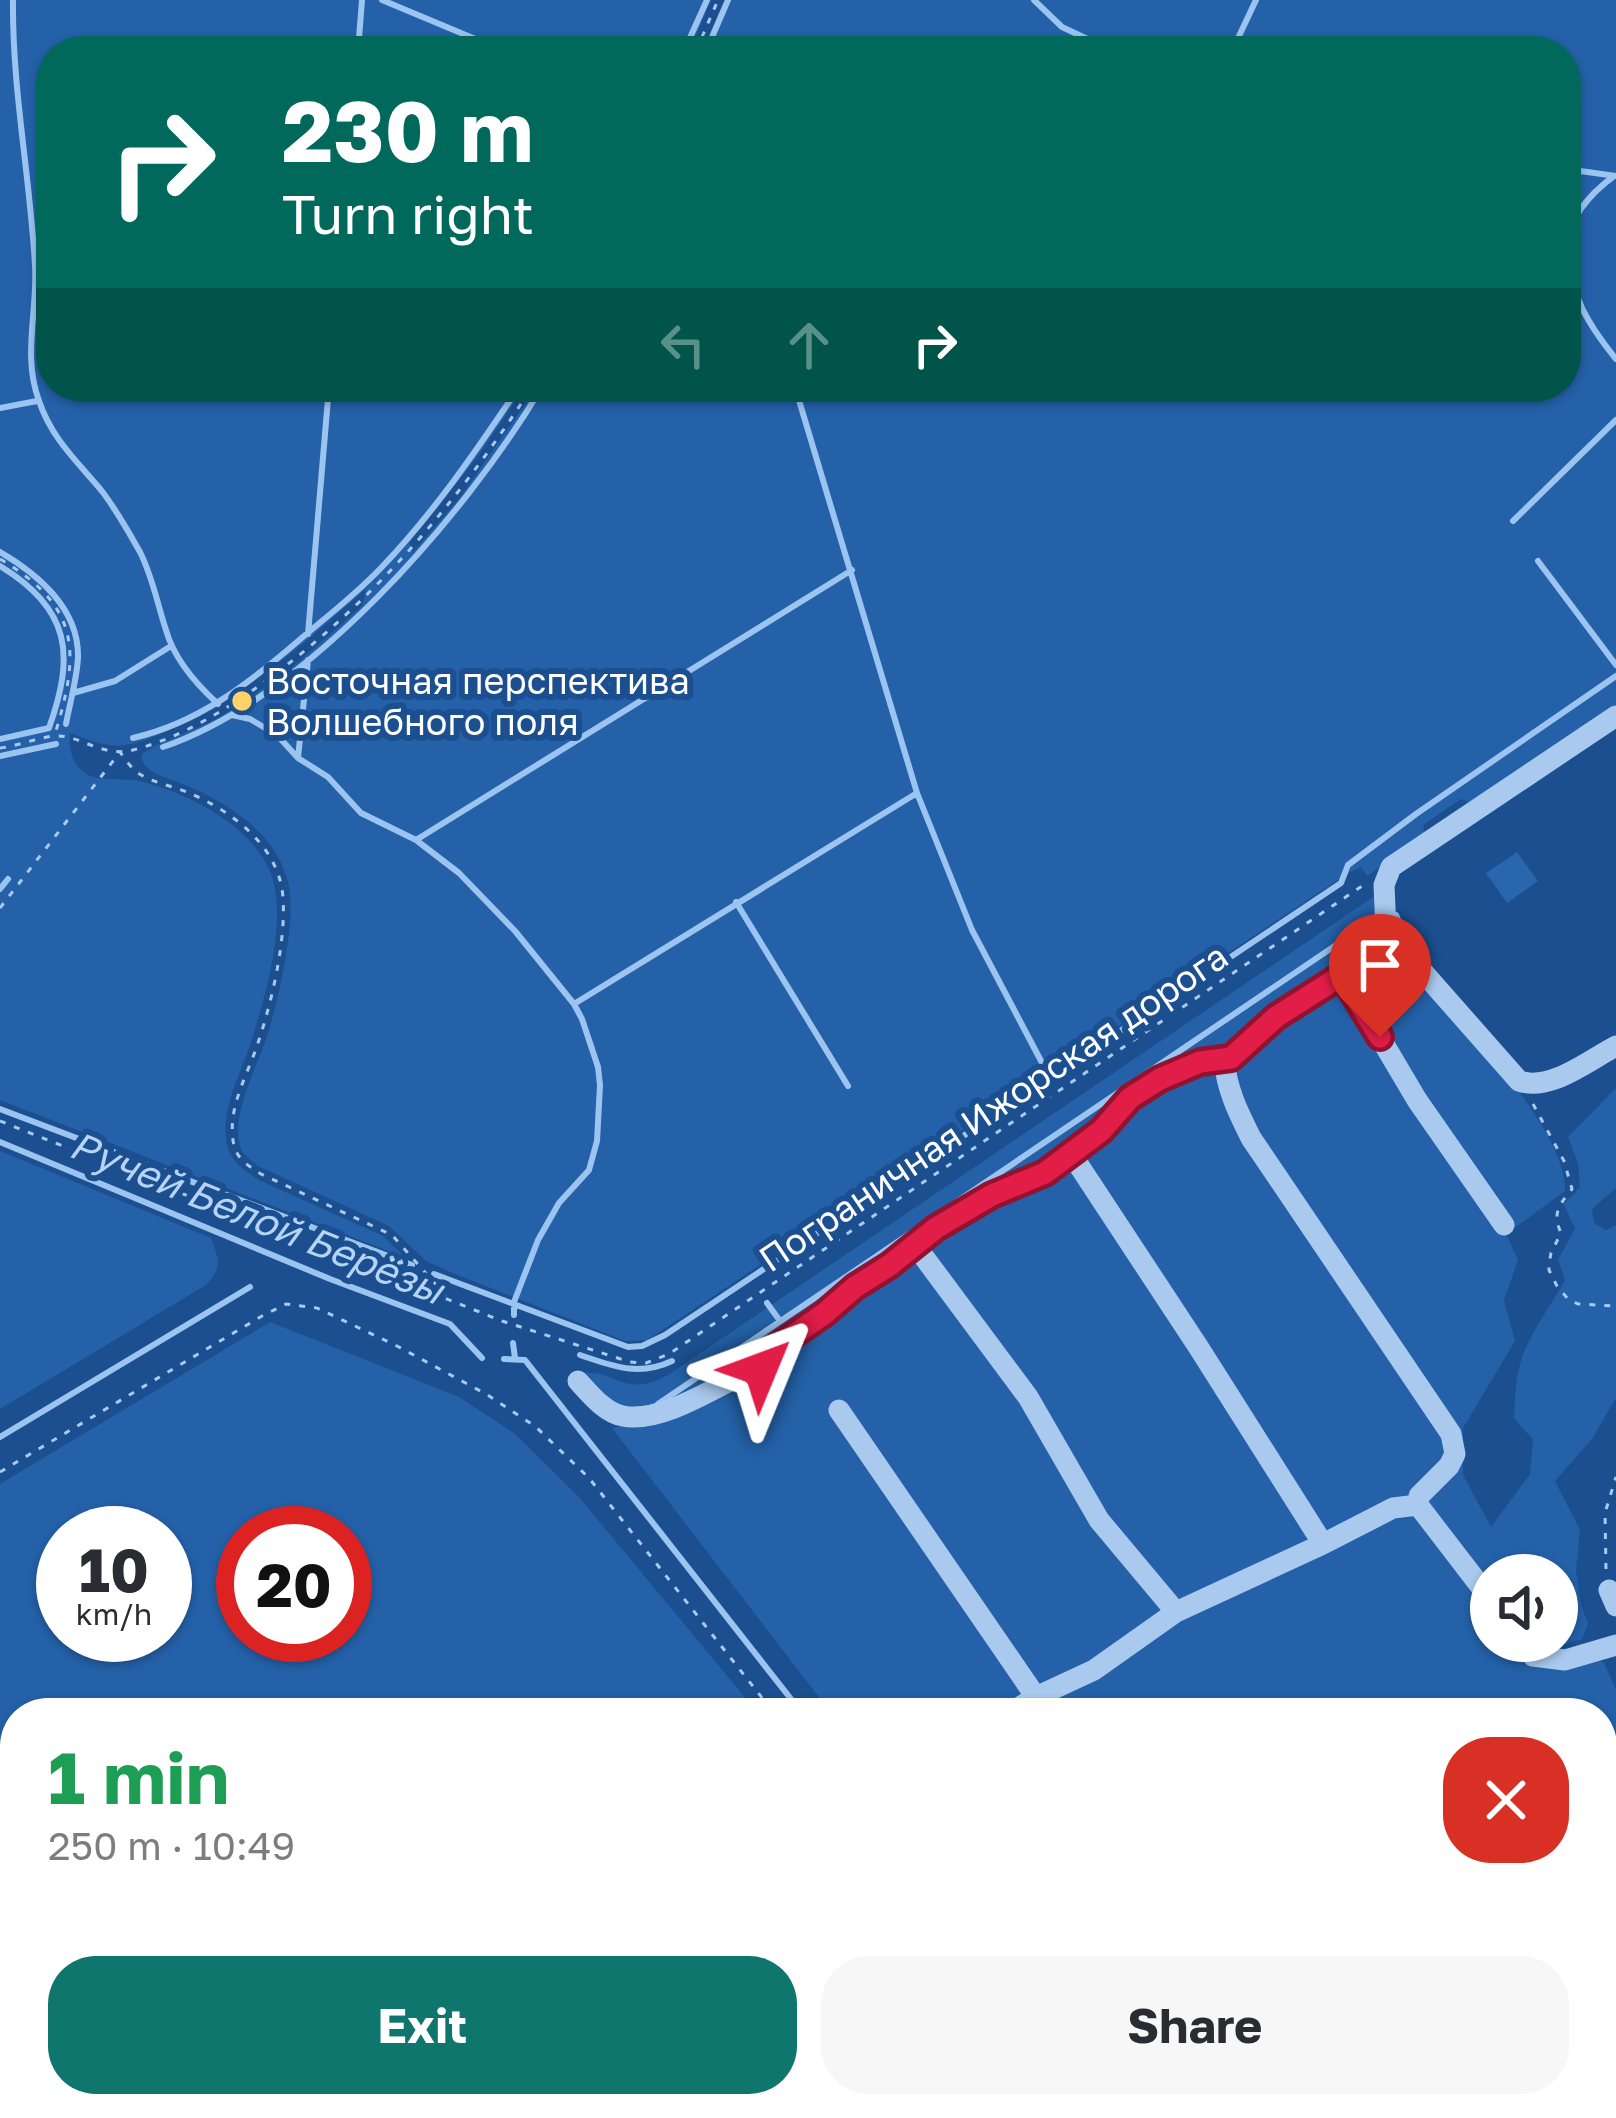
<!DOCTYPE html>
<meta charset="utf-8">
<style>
:root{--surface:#fff;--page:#f7f7f7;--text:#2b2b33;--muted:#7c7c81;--accent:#0f766e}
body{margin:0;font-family:"Golos Text",sans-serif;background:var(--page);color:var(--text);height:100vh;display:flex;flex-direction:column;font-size:45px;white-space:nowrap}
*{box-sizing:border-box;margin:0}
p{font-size:39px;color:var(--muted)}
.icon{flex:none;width:66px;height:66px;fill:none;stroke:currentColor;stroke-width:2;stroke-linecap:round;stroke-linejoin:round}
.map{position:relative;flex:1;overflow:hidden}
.sheet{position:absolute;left:0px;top:1698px;width:1617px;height:420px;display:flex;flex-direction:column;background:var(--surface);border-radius:48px 48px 0 0;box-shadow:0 3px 9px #0004}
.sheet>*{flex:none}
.guide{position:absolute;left:36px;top:36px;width:1545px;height:366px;border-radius:48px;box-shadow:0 3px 9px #0004;background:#00695c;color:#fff;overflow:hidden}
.fabs{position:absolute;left:1470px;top:1554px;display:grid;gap:24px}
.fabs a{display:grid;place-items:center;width:108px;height:108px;border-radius:50%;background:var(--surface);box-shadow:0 3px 9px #0004;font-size:60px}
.speed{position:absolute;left:36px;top:1506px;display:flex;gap:24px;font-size:60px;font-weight:700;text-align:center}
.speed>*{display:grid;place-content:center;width:156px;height:156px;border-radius:50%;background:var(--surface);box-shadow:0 3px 9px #0004;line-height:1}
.speed small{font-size:30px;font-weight:400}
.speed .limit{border:18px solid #d22;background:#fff;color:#111}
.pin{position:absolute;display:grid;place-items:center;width:102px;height:102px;color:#fff;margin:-123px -51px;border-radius:50% 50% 50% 0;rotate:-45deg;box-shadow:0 0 12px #0007}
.pin .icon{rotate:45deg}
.me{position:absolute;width:132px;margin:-66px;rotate:46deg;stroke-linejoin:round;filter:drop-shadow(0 0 9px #0008)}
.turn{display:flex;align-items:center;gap:42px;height:252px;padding:0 48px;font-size:54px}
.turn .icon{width:156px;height:156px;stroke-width:2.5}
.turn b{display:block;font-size:84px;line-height:102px}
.lanes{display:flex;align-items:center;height:114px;padding:0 48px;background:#0003;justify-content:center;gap:60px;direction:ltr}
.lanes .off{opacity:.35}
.round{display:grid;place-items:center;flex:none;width:126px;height:126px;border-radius:48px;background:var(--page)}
.overview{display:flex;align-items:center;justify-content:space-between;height:204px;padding:0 48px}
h1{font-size:72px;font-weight:700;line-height:90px;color:#1e9e55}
.action{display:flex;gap:24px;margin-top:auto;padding:24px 48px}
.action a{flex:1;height:138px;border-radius:48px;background:var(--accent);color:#fff;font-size:48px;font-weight:700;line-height:138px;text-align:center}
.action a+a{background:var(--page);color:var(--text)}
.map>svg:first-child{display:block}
.green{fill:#2461a8;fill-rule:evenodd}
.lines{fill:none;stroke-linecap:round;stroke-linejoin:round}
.stream{stroke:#9cc4f0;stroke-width:6}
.building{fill:#2a66ad}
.path{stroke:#a9c9ee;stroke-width:3;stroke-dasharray:6 9;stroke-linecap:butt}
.minor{stroke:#a9c9ee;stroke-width:21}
.route-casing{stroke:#92132f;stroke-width:30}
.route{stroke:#e11d48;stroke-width:21}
.poi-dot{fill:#ffd166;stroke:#1b4f8f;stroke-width:4.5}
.labels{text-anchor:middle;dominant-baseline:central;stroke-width:12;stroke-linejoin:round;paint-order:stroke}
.poi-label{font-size:36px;fill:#fff;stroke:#1b4f8f;text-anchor:start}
.street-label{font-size:36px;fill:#fff;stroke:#1b4f8f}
.water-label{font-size:39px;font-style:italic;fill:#b5d3f5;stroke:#1b4f8f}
</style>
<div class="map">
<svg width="1616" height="2118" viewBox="0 0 1616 2118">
<rect width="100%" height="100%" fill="#1b4f8f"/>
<path class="green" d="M0,0H711L690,51H51V387H525L478,456L409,543L413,552L458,500L537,387H1566V51H703L725,0H1616V710L1469,802L1461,799L1423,825L1425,834L1423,838L1367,876L1361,867L1348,873L658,1333L647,1340L625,1341L450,1272L426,1261L389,1226L258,1166C251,1160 242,1155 240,1146C230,1112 260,1062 269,1030C279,996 294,929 290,894C284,836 226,801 178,782C163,776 147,774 141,758L143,753L155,746L217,719L287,672L362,606L366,589C307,641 249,693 177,726C161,733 143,743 124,745C106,748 87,739 70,733C68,747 72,764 85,773C100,783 122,777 139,781C188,792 259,829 273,880C286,926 265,998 251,1042C241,1075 218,1112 228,1148C233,1164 246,1171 259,1180L383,1236L406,1258L0,1100Z
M1379,893L1381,926L1354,956L1219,1057L1097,1127L766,1361L660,1407L618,1408L581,1373C619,1370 622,1399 668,1375Z
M1390,945C1436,996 1568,1124 1565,1191L1506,1234L1518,1260L1504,1300L1515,1341L1463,1428V1475L1491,1527L1530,1474L1533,1440L1514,1418C1515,1402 1515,1384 1519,1368C1526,1337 1550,1308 1565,1280L1558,1260L1575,1229L1564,1204L1580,1187L1578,1163L1568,1137L1616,1088V1188L1592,1209L1594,1223L1606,1230L1616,1225V1398L1592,1439L1555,1481L1580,1530L1576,1571L1581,1604L1588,1624L1582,1639L1552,1648L1555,1654L1578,1646L1604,1663L1616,1690V2074L1602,2081V1713H831L612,1428L649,1419L780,1349L850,1297L1130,1107L1200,1067L1376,951ZM1491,1575H1557V1641H1491Z
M0,1151L211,1238C219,1260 223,1267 206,1285L0,1409Z
M270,1322L459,1397L514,1433L578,1496L758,1713H15V2103H1010L1017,2118H0V1484ZM63,1533H165V1635H63ZM243,1533H345V1635H243Z
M1066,2103H1557L1527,2118H1073Z"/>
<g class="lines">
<path class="stream" d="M13,0C12,89 30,176 35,265C38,311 22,355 39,401C52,439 76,460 101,490C116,509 128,531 140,552C153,578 157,603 166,630C174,659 196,684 218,704
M382,0L504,51
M1034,0L1062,27L1113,51
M358,51L362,0
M684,51L707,0
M706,51L728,0
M1232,51L1256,0
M1566,169L1616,176
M1566,244C1571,215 1591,193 1614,176
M1566,251C1573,298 1586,322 1616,359
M0,408L37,401
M1513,521L1616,420
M0,552C38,574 79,609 78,657C77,679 70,702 66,724
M1538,561L1616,665
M0,566C71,609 75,655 49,728L0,739
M308,634L329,387
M73,693L115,681L171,646
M232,715L250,719L277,735L298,758L328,777L361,813L416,840L459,873L515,931L574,1004L582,1019L598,1067L600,1085L597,1141L589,1170L559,1203L538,1240L514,1302V1315
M133,738C198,723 248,684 297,642C325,618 354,596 380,569C433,514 477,450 519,387
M163,747C308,697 464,517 542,387
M0,756L56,744
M298,758L308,660
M416,840L852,570
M0,889L8,879
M736,902L848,1086
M1396,915L1405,936L1427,961
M574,1004L917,793
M1050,1078L1341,883L1348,865L1416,814L1616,676
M0,1109L412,1265
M0,1142L330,1279L450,1324L482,1358
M434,1274L628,1347L642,1346L665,1335L1050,1078L972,930L917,793L795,387
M767,1303L780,1321
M513,1343L515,1358
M580,1355C613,1366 638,1377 672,1361
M504,1359L525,1360L802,1713
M658,1404L1376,918
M0,1437L250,1287
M1602,2095L1616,2087
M1056,2103L1063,2118
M1582,2118L1594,2103"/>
</g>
<path class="building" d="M1517,852L1538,881L1507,903L1486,873Z"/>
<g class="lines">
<path class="path" d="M696,51L718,0
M0,559C81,607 80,652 55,734
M0,748C18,746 36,738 54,736C80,734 101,758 133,750C180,738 224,711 263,683C374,602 458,502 532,387
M0,908L120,752C125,759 131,768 138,773C153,783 173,786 189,793C232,811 280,847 283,898C286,941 272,1001 258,1043C248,1074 228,1106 233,1140C235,1158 247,1165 261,1174L392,1235L446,1296
M1533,1104L1564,1161L1572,1189C1559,1205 1552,1213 1561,1233L1551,1253L1549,1264V1270L1557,1286L1568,1299L1578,1304L1616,1306
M0,1121L502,1321L630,1362L646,1363L669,1354L1362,886
M0,1472L262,1316L286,1304L317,1308L397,1346L486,1394L536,1427L589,1478L774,1713
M1606,1569L1605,1513L1616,1477
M1020,2103L1027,2118"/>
<path class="minor" d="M1386,930C1357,975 1312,987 1275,1018C1258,1032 1245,1052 1224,1060C1227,1090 1238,1112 1251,1138L1451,1434L1455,1454L1449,1466L1419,1496L1418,1505L1491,1600
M1386,930L1384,885L1391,867L1616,716
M1386,930L1519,1081C1550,1092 1589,1060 1616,1046
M1343,975L1417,1100L1504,1225
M1072,1155L1199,1348L1323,1544
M915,1245L1028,1397L1099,1520L1176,1612
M578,1381C590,1394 605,1413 623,1416C660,1424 717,1386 749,1371L770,1364L776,1347L785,1339L809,1326L855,1287L890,1265L936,1228L977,1203L1027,1182L1059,1164L1101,1131L1130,1098L1142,1090L1189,1066L1224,1060
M839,1410L1036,1697
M1609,1590L1616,1606
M1522,1641L1533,1656L1565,1660L1616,1645
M1010,1713L1036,1697L1094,1670L1176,1612L1323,1544L1393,1508L1418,1505"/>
</g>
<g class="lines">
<g class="route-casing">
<path id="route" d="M761,1369L770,1364L776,1347L824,1314L855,1287L890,1265L936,1228L992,1195L1045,1173L1101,1131L1130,1098L1160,1079L1200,1062L1231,1058L1276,1017L1342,975L1380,1037"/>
</g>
<use href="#route" class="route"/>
</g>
<circle class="poi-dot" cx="242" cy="701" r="12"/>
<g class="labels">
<g class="poi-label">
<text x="266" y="680">Восточная перспектива<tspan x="266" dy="41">Волшебного поля</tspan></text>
</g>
<g class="street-label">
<text transform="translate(993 1107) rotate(-34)">Пограничная Ижорская дорога</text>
</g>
<g class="water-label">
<text transform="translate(257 1217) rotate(22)">Ручей Белой Берёзы</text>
</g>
</g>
</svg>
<div class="fabs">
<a><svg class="icon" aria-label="sound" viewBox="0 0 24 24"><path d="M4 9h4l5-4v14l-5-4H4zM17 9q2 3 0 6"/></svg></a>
</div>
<div class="speed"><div>10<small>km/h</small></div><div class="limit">20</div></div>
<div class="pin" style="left:1380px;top:1037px;background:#d93025"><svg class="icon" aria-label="arrive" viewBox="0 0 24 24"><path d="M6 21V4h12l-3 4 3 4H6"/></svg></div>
<svg class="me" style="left:761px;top:1369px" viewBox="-20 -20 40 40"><path d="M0-17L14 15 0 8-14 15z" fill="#e11d48" stroke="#fff" stroke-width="4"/></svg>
<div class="guide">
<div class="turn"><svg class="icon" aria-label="right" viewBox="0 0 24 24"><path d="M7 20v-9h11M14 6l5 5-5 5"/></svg><div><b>230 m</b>Turn right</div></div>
<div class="lanes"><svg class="icon off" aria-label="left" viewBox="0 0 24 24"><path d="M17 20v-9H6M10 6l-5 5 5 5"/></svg><svg class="icon off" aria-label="ahead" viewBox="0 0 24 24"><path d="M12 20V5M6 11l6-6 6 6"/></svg><svg class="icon" aria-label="right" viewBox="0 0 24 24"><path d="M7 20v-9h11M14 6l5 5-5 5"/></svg></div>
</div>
<section class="sheet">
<div class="overview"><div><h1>1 min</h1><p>250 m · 10:49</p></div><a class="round" style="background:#d93025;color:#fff"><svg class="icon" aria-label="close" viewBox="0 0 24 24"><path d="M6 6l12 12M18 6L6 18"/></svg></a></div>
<div class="action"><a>Exit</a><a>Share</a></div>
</section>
</div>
